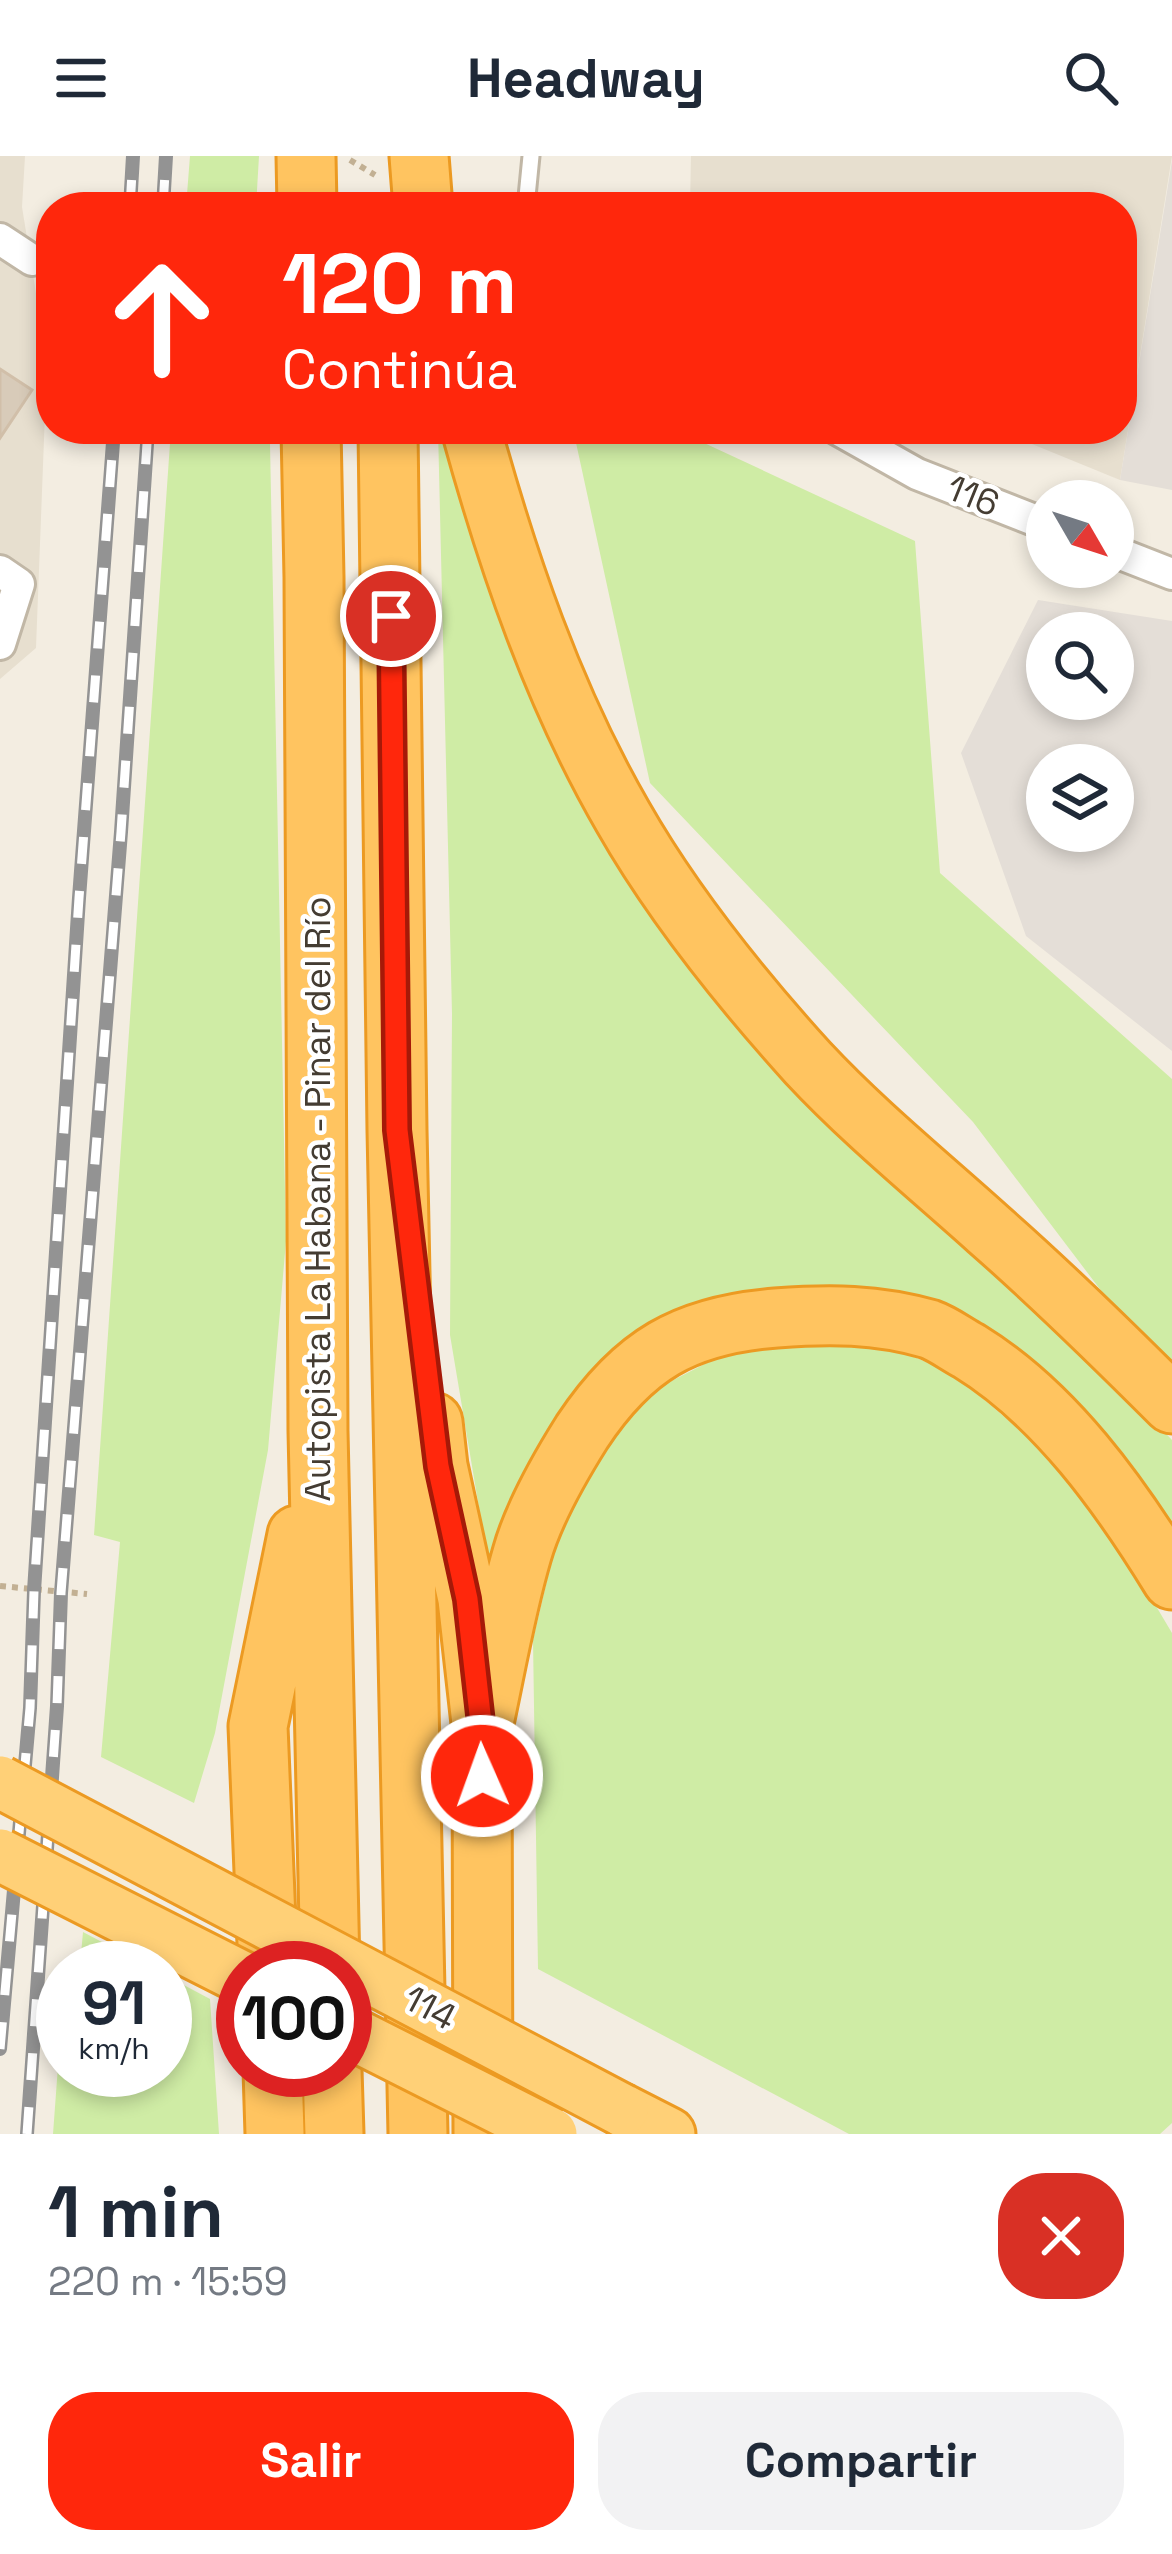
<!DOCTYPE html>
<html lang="es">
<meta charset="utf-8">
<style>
:root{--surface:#fff;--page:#f2f2f3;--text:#1f2937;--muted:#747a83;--accent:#ff270c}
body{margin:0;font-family:"Space Grotesk",sans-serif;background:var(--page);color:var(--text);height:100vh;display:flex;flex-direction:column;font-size:45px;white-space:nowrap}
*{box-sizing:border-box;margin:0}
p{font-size:39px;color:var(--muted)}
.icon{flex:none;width:66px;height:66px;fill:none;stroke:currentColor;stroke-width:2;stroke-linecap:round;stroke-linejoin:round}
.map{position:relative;height:1978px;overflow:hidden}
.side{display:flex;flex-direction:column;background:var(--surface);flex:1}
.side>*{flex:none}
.banner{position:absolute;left:36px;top:36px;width:1101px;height:252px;border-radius:48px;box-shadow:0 6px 18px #0003;background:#ff270c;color:#fff;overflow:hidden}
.needle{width:78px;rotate:129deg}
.controls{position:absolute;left:1026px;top:324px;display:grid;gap:24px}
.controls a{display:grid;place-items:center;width:108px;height:108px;border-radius:50%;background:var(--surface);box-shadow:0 6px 18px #0003;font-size:60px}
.speed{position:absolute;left:36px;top:1785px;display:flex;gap:24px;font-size:60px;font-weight:700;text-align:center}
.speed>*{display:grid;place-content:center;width:156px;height:156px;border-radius:50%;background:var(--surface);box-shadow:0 6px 18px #0003;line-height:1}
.speed small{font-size:30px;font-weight:400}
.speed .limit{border:18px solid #d22;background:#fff;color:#111}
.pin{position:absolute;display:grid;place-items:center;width:102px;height:102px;color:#fff;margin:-51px;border:6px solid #fff;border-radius:50%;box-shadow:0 3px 12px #0007}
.me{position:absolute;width:132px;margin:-66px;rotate:358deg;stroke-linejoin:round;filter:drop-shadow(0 0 9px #0008)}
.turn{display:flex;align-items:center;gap:42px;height:252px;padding:0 48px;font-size:54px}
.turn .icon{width:156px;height:156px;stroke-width:2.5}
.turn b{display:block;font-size:84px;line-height:102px}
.round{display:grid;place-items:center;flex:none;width:126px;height:126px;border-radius:48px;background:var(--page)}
.overview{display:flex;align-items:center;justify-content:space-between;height:204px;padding:0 48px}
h1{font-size:72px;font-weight:700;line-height:90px}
.button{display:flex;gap:24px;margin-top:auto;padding:24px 48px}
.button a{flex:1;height:138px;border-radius:48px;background:var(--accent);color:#fff;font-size:48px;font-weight:700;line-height:138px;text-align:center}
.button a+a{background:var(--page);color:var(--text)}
header{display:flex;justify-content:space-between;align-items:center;height:156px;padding:0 48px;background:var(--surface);font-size:54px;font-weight:700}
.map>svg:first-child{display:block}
.residential{fill:#e7dfcf}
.industrial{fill:#e4ded7;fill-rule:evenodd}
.green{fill:#cfeca5}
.building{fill:#d8cbb9;stroke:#d1bfa9;stroke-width:3}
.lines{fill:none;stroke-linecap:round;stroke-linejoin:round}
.service-casing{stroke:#c1b7a6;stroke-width:21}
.minor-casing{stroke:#c1b7a6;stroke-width:36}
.trunk-casing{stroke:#ec9a22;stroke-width:57}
.motorway-casing{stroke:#ec9a22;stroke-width:63}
.path{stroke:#c2b093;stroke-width:6;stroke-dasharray:6 6;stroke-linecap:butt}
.service{stroke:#fff;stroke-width:15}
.minor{stroke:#fff;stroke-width:30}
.trunk{stroke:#ffd077;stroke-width:51}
.motorway{stroke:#ffc460;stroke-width:57}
.rail-casing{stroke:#939393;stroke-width:14}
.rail{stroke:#fff;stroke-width:9;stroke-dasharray:27;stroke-linecap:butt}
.trunk-bridge-casing{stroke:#ec9a22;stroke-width:57;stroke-linecap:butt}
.trunk-bridge{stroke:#ffd077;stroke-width:51}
.route-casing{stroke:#a61908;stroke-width:30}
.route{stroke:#ff270c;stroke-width:21}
.labels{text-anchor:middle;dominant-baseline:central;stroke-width:9;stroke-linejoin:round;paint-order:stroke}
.street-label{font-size:36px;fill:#443c32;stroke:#fff}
</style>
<header><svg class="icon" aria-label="menu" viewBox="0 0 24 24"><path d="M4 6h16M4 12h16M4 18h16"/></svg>Headway<svg class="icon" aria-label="search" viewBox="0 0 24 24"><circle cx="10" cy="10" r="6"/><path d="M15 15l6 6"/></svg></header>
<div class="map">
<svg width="1172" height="1978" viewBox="0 0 1172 1978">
<rect width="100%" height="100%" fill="#f3ede1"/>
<path class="residential" d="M0,0H25L22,51L47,205L36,492L0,523Z
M691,0H1172L1120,324L995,273H1122V51H690Z"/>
<path class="industrial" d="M1172,5V334L1120,324Z
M1038,444L1172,465V895L1026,780L961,597ZM1047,477H1113V543H1047ZM1047,609H1113V675H1047Z"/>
<path class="green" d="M190,0H259L256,51H186Z
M171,273H263L270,288L286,1085L268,1294L215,1577L194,1647L101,1601L120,1386L94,1379Z
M438,273H450L611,691L1172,1284V1395L941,1157L824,1130L697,1148L605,1209L536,1294L495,1447L450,1179L452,858Z
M573,273H674L915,385L940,717L1172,923V1228L973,966L650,627Z
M863,1181L952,1216L1084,1329L1172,1477V1967L1160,1978H849L538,1813L533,1484L563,1356L642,1240L738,1191Z
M83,1776L151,1812H72L80,1809Z
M165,1819L210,1843L219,1978H53L63,1842V1914H165Z"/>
<path class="building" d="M0,213L32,234L0,282Z"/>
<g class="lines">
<g class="service-casing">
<path id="service" d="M526,51L531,0"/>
</g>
<g class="minor-casing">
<path id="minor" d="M0,83L32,104
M837,273L917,318L1047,369
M1113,395L1172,418
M0,415L19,428L0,488"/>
</g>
<g class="trunk-casing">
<path id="trunk" d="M622,1954L669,1978"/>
</g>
<g class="motorway-casing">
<path id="motorway" d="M306,0L307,51
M419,0L423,51
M311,273L314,421L318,1275L330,1812
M388,273L397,974L418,1978
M471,273C508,407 553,540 623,661C672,747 741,833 808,907C863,966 928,1019 988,1073C1052,1129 1112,1188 1172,1248
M433,1266L438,1310L467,1443L482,1576L483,1978
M482,1576C495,1517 505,1456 522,1398C533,1359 560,1311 582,1276C633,1199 685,1169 776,1162C830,1158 876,1158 929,1173C943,1178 956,1188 969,1195C1055,1248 1120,1339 1172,1424
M268,1812L258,1570L297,1379
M273,1914L275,1978
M332,1914L334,1978"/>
</g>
<path class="path" d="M350,4L375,19
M0,1430L87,1438"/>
<use href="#service" class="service"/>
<use href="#minor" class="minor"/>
<use href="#trunk" class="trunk"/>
<use href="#motorway" class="motorway"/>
<g class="rail-casing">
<path id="rail" d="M130,51L133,0
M163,51L166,0
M0,1893L30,1552L34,1435L79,742L114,273
M27,1978L57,1550L61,1437L121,676L148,273"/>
</g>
<use href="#rail" class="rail"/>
<g class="trunk-bridge-casing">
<path id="trunk-bridge" d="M0,1626L622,1954
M0,1699L243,1822
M345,1874L551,1978"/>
</g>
<use href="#trunk-bridge" class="trunk-bridge"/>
</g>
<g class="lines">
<g class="route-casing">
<path id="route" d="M391,460L397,974L438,1310L467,1443L482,1576V1620"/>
</g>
<use href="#route" class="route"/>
</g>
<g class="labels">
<g class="street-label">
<text transform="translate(973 340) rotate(22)">116</text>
<text transform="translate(318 1043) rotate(-90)">Autopista La Habana - Pinar del Río</text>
<text transform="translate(430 1852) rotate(28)">114</text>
</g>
</g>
</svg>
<div class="controls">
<a><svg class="needle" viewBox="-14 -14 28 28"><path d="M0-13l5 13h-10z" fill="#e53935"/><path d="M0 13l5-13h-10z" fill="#747a83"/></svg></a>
<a><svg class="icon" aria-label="search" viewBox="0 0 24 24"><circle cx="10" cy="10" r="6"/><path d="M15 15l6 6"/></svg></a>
<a><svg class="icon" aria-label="layers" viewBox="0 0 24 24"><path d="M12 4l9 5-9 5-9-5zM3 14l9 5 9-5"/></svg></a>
</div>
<div class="speed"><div>91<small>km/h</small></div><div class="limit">100</div></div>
<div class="pin" style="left:391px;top:460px;background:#d93025"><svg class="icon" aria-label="arrive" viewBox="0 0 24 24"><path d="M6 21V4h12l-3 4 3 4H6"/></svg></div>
<svg class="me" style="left:482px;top:1620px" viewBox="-20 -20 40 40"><circle r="17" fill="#ff270c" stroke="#fff" stroke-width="3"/><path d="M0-11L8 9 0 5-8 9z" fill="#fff"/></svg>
<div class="banner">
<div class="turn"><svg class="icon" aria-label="ahead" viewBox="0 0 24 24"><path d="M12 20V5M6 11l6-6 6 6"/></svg><div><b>120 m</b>Continúa</div></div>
</div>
</div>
<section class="side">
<div class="overview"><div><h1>1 min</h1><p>220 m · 15:59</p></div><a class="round" style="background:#d93025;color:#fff"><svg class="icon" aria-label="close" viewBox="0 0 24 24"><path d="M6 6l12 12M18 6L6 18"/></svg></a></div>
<div class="button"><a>Salir</a><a>Compartir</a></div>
</section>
